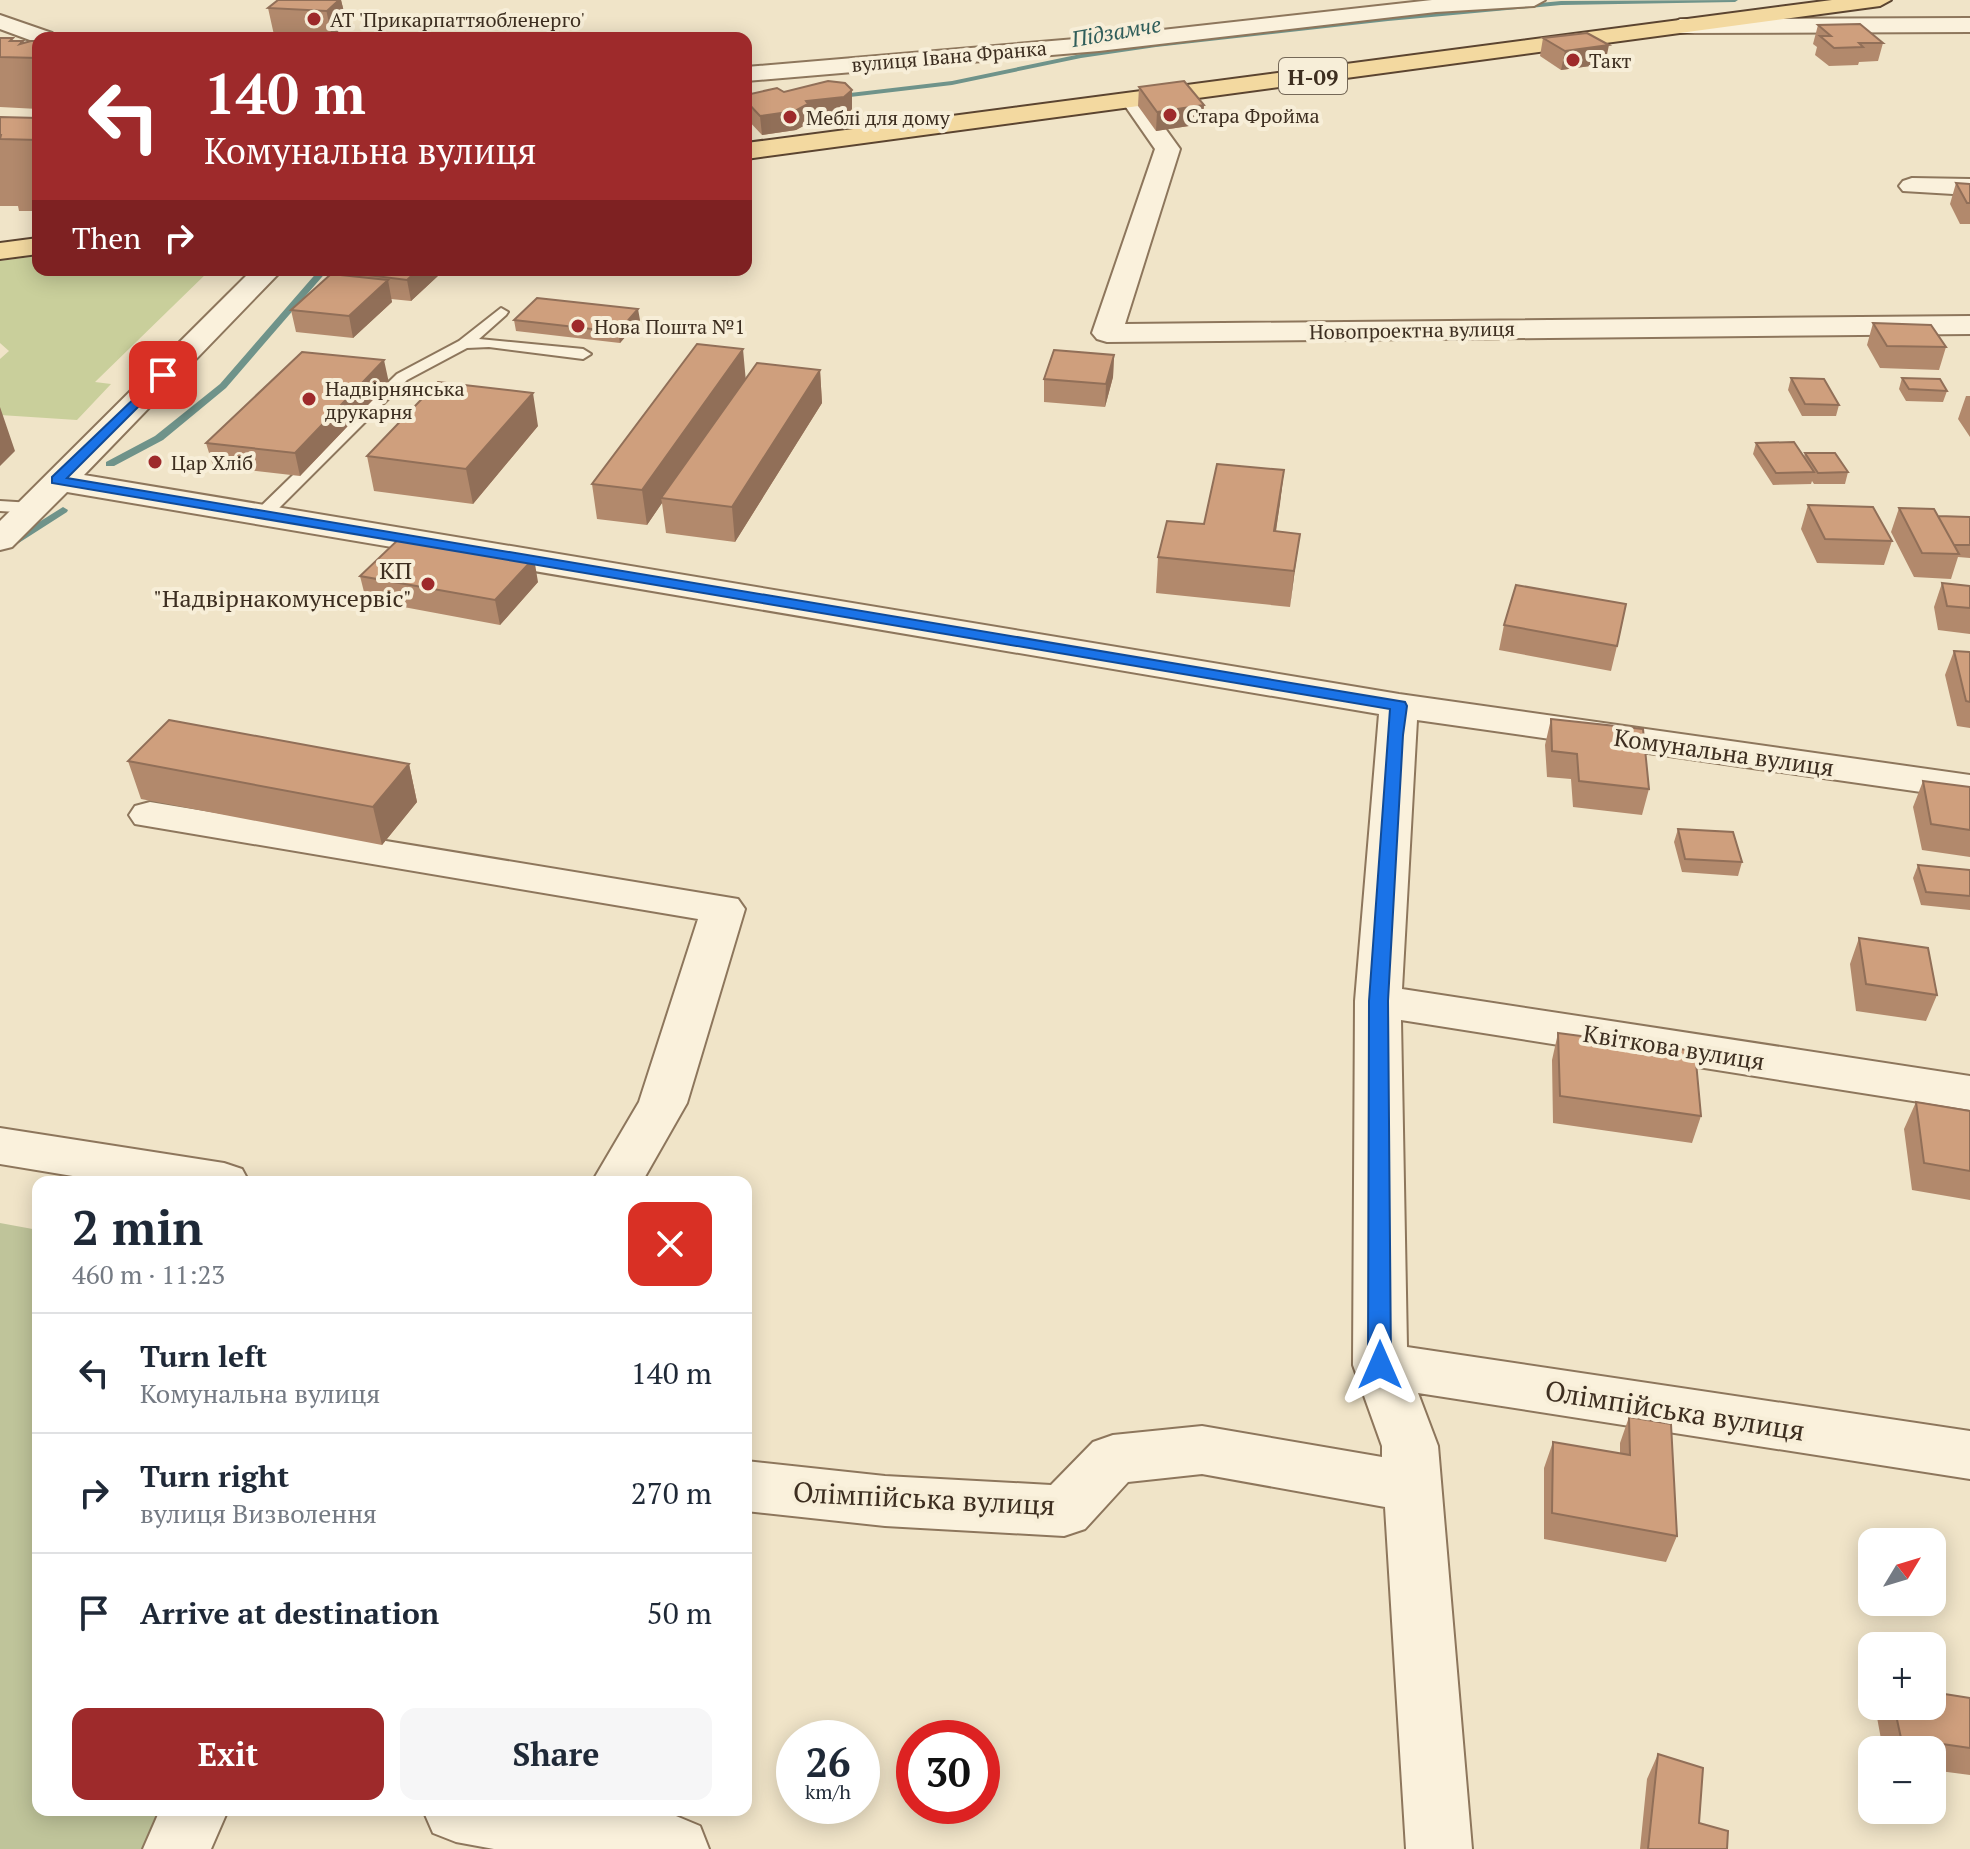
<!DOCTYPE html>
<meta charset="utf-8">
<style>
:root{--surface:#fff;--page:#f6f6f7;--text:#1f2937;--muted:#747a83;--line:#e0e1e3;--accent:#9e2a2b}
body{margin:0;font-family:"PT Serif",serif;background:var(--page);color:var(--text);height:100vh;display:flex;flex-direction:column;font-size:30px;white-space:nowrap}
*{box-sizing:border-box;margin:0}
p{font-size:26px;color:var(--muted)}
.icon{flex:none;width:44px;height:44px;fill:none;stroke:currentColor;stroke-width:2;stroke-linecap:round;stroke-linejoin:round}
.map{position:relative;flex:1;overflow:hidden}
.drawer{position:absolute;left:32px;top:1176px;width:720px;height:640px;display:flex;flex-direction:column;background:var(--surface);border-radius:16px;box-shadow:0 4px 20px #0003}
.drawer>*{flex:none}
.hud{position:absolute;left:32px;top:32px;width:720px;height:244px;border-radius:16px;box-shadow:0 4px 20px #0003;background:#9e2a2b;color:#fff;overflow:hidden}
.needle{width:52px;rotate:52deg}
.buttons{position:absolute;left:1858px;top:1528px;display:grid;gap:16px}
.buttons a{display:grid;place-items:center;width:88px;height:88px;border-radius:16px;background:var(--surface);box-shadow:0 4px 20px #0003;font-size:40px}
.speed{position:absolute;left:776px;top:1720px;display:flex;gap:16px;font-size:40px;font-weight:700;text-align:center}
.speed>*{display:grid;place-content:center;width:104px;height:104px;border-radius:50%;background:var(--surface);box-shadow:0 4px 20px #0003;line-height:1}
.speed small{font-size:20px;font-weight:400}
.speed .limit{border:12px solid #d22;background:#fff;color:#111}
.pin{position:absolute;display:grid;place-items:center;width:68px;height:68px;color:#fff;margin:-34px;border-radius:16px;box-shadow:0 4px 12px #0006}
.me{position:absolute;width:88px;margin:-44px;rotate:0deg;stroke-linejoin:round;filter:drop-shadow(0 0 6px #0008)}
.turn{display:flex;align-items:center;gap:28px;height:168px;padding:0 40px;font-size:36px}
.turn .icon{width:104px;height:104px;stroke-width:2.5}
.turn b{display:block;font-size:56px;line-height:68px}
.then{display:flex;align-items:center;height:76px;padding:0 40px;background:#0003;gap:16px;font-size:30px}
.round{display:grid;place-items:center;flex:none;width:84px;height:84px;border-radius:16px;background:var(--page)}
.headline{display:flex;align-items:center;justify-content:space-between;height:136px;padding:0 40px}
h1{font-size:48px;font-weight:700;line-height:60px}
.button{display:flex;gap:16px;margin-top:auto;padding:16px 40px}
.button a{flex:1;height:92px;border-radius:16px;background:var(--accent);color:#fff;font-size:32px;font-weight:700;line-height:92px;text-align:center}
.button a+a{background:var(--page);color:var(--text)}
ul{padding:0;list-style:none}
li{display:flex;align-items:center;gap:24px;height:120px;padding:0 40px;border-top:2px solid var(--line)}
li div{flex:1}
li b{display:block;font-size:30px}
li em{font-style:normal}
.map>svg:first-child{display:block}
.green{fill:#c9cf9b}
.cemetery{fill:#bfc49a}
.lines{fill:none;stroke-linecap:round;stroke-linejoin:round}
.stream{fill:#6f938a;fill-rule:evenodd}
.service-casing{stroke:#8d765c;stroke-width:4}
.minor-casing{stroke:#8d765c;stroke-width:4}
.primary-casing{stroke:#5b4430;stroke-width:4}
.service{fill:#faf1dc;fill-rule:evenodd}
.minor{fill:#faf1dc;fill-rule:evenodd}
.primary{fill:#f3d9a0;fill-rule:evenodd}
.wall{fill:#b2896c}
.shaded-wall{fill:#916f58}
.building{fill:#cf9f7d;stroke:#916f58;stroke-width:2}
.route{fill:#1a73e8;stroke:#114b97;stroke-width:2}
.poi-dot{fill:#9e2a2b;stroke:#f7eed8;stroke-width:3}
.labels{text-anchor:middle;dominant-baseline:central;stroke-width:8;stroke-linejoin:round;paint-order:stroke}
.far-poi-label{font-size:20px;fill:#3d2e20;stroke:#f7eed8;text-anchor:start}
.far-street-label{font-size:20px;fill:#3d2e20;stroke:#f7eed8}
.far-water-label{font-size:22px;font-style:italic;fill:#2f5d5a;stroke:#f7eed8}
.shield{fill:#f7eed8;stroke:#756857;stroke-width:2}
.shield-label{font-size:22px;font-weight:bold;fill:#3d2e20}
.poi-label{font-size:24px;fill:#3d2e20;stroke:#f7eed8;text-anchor:end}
.street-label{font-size:24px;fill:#3d2e20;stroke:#f7eed8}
.near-street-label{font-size:28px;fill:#3d2e20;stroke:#f7eed8}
</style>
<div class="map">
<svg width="1970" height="1849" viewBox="0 0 1970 1849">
<rect width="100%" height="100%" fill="#f0e4c8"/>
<path class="green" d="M38,256V270H210L95,382L111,384L77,420L0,415V359L9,351L0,343V261Z"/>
<path class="cemetery" d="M0,1223L38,1230V1810H183L163,1849H0Z"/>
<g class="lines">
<path class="stream" d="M1738,0L1735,2L1561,5L1388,21L1156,47L1081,58L952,85L833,99L829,97L833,95L952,81L1081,54L1156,43L1388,17L1561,1Z
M319,270H328L226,388L163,440L114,466H106V462L155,436L220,384Z
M63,507L68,510L67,512L14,546L10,547L4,544Z"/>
<g class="service-casing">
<path id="service" d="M501,308L508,312L506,315L479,339L583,349L591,354L583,359L489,347L467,348L407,380L268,519H256L254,515L256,511L397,374L459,341Z
M0,501L32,503L40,508L32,513L0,511Z"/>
</g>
<g class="minor-casing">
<path id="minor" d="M1432,0H1545L1534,6L1436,12L1099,51L746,81V67L1099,37Z
M0,15L52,33L55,38H38V43L0,29Z
M1970,18V32L1680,33L1669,26L1680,19Z
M1133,93L1141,95L1180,149L1125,324L1970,316V334L1107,342L1097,339L1092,333L1155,149L1121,100L1125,95Z
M1912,178L1970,179V195L1903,191L1899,186L1903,181Z
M252,270H282L84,475L1399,694L1970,775V799L1417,720L1402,989L1970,1076V1110L1401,1020L1407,1347L1970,1431V1479L1418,1393L1438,1446L1472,1849H1406L1385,1507L1202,1474L1128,1482L1085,1529L1064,1536L885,1526L746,1511V1461L885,1476L1051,1485L1093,1442L1113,1435L1202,1426L1382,1457V1446L1353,1365L1355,1001L1379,714L67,492L12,547L0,550V521Z
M150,802L738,899L745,909L687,1103L642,1182H592L639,1102L698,919L135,824L129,815L135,806Z
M0,1128L224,1163L242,1169L249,1182H109L0,1164Z
M160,1810H228L211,1849H143Z
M423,1810H642L676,1816L700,1826L709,1849H494L456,1842L433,1833Z"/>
</g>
<g class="primary-casing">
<path id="primary" d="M1832,0H1891L1880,6L746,159V143Z
M38,238V254L0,259V243Z"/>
</g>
<use href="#service" class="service"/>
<use href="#minor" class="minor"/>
<use href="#primary" class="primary"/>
</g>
<path class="wall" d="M278,0H341L344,12L342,14L344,26L332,37L274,35L268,8Z
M1818,25L1883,43L1878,61L1859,62L1858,65L1829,66L1815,55L1817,47L1813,44Z
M0,38L14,41H23V43L38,41V109L0,107Z
M1543,38L1605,64L1561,70L1540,56Z
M1139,87L1204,105L1202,124L1156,131L1138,106Z
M784,92L852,109L845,116L809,120V123L796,130L762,135L746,118V95Z
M0,117L38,118V211H19L18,206H0Z
M1956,183L1970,184V224H1960L1950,204Z
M360,274L439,275L411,301L391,299L392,302L353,338L296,332L291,310L360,277Z
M514,320H640L620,343L516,331Z
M1873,323L1946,347L1939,370L1880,368L1867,345Z
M1114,355L1113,377L1105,407L1044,402V379Z
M820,370L822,403L735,542L666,533L662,503L647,525L597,519L592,484L745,379Z
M1791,378L1839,405L1836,416H1802L1788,390Z
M1902,378L1947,391L1943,402L1906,401L1899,389Z
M389,383L300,476L213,466L206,443Z
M1966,396H1970V437L1958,419Z
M538,426L473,504L374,491L367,456Z
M1756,443L1804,457L1805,453L1848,472L1845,484H1814L1812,481L1811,484L1773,485L1753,454Z
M1284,470L1276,532L1295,569L1290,607L1156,593L1158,557Z
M1808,505L1892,541L1884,565L1817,563L1801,529Z
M1899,508L1938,516L1970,517V558L1958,557L1951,579L1914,577L1891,532Z
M360,576L538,582L500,625L366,600Z
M1942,583L1970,586V634L1938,630L1934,607Z
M1504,625L1617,646L1611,671L1499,650Z
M1954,651L1970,652V728L1957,726L1945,675Z
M1551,719L1649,789L1642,815L1573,807L1571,779L1547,777L1545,745Z
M128,761L409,764L417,802L382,845L141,799Z
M1923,781L1970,787V857L1922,850L1913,807Z
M1678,829L1742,862L1738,876L1682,872L1674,842Z
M1918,865L1970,870V910L1921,905L1913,878Z
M1859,938L1937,995L1926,1021L1856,1011L1850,964Z
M1558,1033L1701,1116L1692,1143L1553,1123L1552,1060Z
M1916,1102L1970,1111V1200L1912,1190L1904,1129Z
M1629,1417L1677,1536L1666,1562L1544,1539V1468L1553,1442L1620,1454V1443Z
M1970,1698V1775L1932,1770V1750H1883L1876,1712L1880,1706H1932Z
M1658,1754L1699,1823L1727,1849H1640L1647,1779Z"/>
<path class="shaded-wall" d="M324,0H341L344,12L342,14L344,26L332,37Z
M1609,45L1605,64L1561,70L1565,51Z
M852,90V109L845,116L809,120V123L796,130L762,135L760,116L806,101Z
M1204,105L1202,124L1156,131L1157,112Z
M418,270H439V275L411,301L407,280Z
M388,280L392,302L353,338L349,316Z
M638,309L640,320L620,343L618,332Z
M743,349L746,382L661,498L662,503L647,525L642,490Z
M1114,355L1113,377L1105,407L1106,384Z
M384,360L389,383L300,476L295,453Z
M820,370L822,403L735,542L732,507Z
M533,393L538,426L473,504L466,469Z
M0,407L15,451L0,466Z
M1284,470L1280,504L1270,567L1274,531Z
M1300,534L1295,569L1290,607L1294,571Z
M534,558L538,582L500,625L495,600Z
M409,764L417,802L382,845L373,807Z"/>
<path class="building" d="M278,0H339L327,11L268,8Z
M1860,24L1883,43H1859L1863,47L1834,48L1820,36H1831L1818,25Z
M1587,33L1609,45L1565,51L1543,38Z
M0,38H13L10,41H23L20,44L31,41H38V58L0,57Z
M828,81L845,83L852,90L844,97L806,101L808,104L795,111L760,116L746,101V95L777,88L784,92Z
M1184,81L1204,105L1157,112L1139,87Z
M0,117L38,118V140L0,139L1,135H0Z
M1956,183L1970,184V203H1967Z
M365,270H418L407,280L360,274Z
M331,274L388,280L349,316L291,310Z
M537,298L638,309L618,332L514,320Z
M1873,323L1931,325L1946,347L1887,346Z
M697,344L743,349L642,490L592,484Z
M1054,350L1114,355L1106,384L1044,379Z
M302,352L384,360L295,453L206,443Z
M757,363L820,370L732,507L661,498Z
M1791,378L1824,379L1839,405L1805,404Z
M1902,378L1940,379L1947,391L1909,389Z
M438,382L533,393L466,469L367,456Z
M1794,442L1814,472L1776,473L1756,443Z
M1805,453H1835L1848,472L1818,473Z
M1217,464L1284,470L1274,531L1300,534L1294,571L1158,557L1167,521L1204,524Z
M1808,505L1873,507L1892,541L1825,539Z
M1899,508L1934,509L1959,554L1922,553Z
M1938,516L1970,517V545H1954Z
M403,535L534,558L495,600L360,576Z
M1942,583L1970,586V608L1947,606Z
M1516,585L1626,604L1617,646L1504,625Z
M1954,651L1970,652V702L1966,701Z
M1551,719L1643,729L1649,789L1579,781L1577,754L1552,751Z
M169,720L409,764L373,807L128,761Z
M1923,781L1970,787V830L1931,824Z
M1678,829L1733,832L1742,862L1685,859Z
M1918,865L1970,870V896L1926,892Z
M1859,938L1928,948L1937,995L1866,984Z
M1558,1033L1695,1051L1701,1116L1560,1096Z
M1916,1102L1970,1111V1171L1924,1163Z
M1629,1417L1671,1424L1677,1536L1552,1513L1553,1442L1630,1455Z
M1932,1692L1970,1698V1748L1901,1738L1894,1706H1932Z
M1658,1754L1703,1768L1699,1823L1728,1831L1727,1849H1648Z"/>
<path class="route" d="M163,371L167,373V378L67,478L1405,702L1407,706L1403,735L1388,1001L1391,1365L1388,1371L1380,1374L1372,1371L1368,1365L1369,1001L1390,709L52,483V477Z"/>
<g class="poi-dot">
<circle cx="314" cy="19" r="8"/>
<circle cx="1573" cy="60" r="8"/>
<circle cx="1170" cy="115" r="8"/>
<circle cx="790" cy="117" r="8"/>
<circle cx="578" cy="326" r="8"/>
<circle cx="309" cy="399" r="8"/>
<circle cx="155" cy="462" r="8"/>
<circle cx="428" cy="584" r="8"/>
</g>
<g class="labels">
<g class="far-poi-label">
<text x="330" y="19">АТ 'Прикарпаттяобленерго'</text>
<text x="1589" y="60">Такт</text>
<text x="1186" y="115">Стара Фройма</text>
<text x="806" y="117">Меблі для дому</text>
<text x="594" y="326">Нова Пошта №1</text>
<text x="325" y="388">Надвірнянська<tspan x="325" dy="23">друкарня</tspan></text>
<text x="171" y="462">Цар Хліб</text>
</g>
<g class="far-street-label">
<text transform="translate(949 56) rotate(-5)">вулиця Івана Франка</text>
<text transform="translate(1412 330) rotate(-1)">Новопроектна вулиця</text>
</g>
<g class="far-water-label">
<text transform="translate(1116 31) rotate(-10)">Підзамче</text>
</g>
<rect class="shield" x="1279" y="58" width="68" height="36" rx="6"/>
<g class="shield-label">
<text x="1313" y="76">Н-09</text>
</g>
<g class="poi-label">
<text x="412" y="570">КП<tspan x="412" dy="28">"Надвірнакомунсервіс"</tspan></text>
</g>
<g class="street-label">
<text transform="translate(1724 752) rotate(8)">Комунальна вулиця</text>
<text transform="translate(1674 1047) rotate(9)">Квіткова вулиця</text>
</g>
<g class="near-street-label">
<text transform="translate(1675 1410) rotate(9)">Олімпійська вулиця</text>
<text transform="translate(924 1498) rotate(3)">Олімпійська вулиця</text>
</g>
</g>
</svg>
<div class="buttons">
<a><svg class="needle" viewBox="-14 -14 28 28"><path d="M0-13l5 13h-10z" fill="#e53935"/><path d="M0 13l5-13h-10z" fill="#747a83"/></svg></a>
<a>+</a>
<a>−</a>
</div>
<div class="speed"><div>26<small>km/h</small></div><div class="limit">30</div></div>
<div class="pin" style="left:163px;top:375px;background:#d93025"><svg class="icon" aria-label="arrive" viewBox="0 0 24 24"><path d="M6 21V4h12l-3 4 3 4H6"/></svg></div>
<svg class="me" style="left:1380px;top:1365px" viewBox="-20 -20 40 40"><path d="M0-17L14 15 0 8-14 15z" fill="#1a73e8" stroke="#fff" stroke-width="4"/></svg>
<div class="hud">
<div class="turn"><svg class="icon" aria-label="left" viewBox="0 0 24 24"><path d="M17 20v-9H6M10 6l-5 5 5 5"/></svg><div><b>140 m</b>Комунальна вулиця</div></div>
<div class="then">Then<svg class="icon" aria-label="right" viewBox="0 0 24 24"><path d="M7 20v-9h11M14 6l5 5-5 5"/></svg></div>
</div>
<section class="drawer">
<div class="headline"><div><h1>2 min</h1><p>460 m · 11:23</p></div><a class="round" style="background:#d93025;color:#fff"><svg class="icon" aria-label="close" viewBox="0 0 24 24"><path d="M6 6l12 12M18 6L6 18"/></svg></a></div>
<ul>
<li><svg class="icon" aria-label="left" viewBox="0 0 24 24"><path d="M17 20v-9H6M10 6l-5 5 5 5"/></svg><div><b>Turn left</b><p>Комунальна вулиця</p></div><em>140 m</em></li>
<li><svg class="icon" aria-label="right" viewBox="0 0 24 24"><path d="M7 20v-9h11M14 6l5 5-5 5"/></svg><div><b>Turn right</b><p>вулиця Визволення</p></div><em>270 m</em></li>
<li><svg class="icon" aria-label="arrive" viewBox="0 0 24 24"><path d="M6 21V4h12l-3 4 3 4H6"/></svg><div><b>Arrive at destination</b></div><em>50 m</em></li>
</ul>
<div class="button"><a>Exit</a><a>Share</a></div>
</section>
</div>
